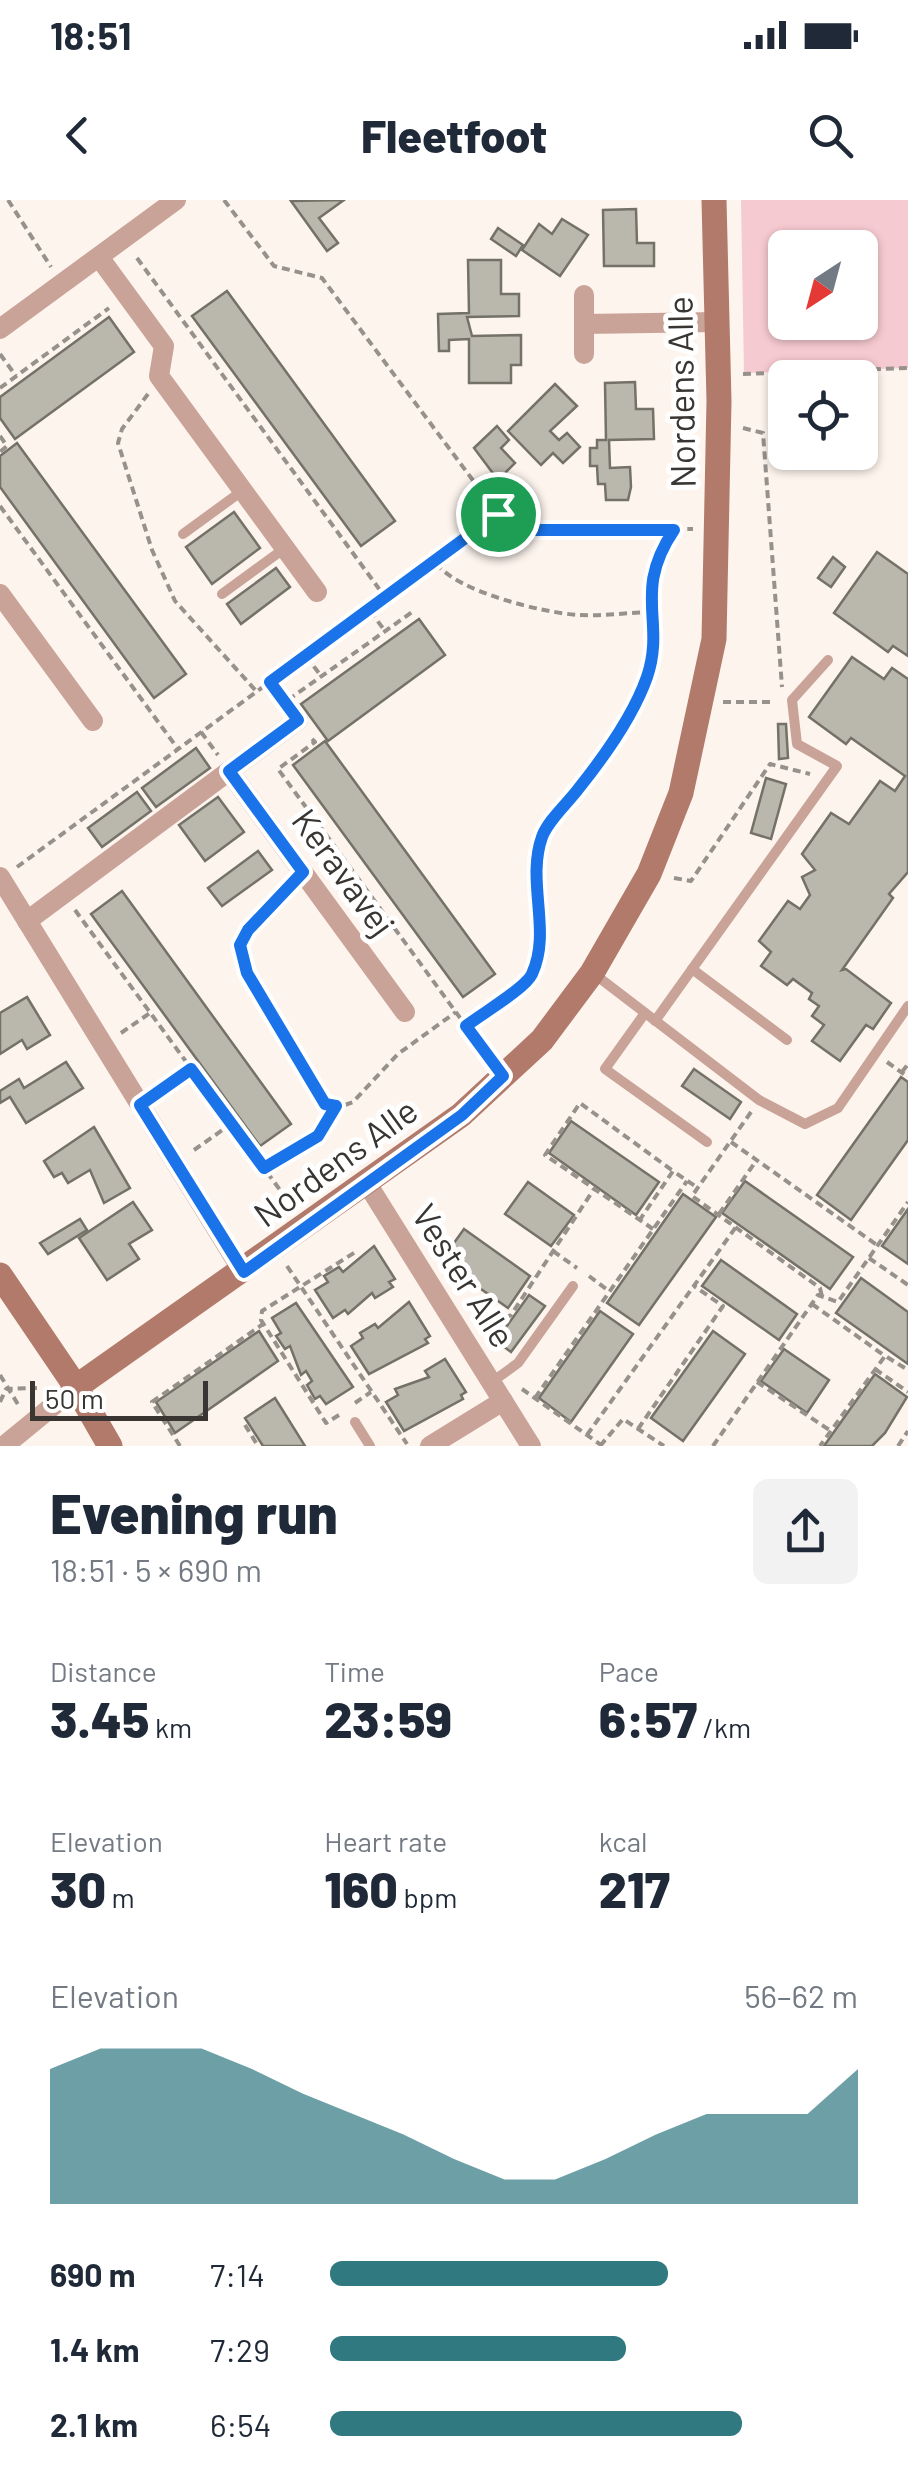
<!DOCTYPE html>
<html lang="en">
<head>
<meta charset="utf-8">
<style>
	body { margin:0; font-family:Barlow,sans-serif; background:#f2f2f3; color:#1f2937; height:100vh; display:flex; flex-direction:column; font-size:38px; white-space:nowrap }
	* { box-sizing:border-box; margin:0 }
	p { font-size:32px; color:#747a83 }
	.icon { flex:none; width:55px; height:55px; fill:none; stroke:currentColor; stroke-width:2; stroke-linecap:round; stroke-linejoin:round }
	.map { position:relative; height:1246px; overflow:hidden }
	.details { display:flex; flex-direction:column; background:#fff; flex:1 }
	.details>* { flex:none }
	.needle { width:65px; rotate:216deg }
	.controls { position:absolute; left:768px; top:30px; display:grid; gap:20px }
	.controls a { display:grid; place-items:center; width:110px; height:110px; border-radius:15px; background:#fff; box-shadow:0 2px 8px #0004; font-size:50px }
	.scale { position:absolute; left:30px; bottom:25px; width:178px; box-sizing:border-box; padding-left:10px; border:5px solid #383532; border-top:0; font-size:28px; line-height:35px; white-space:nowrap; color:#383532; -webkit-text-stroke:8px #fff; paint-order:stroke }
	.pin { position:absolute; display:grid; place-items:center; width:85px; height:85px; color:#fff; margin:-42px; border:5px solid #fff; border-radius:50%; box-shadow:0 2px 10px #0007 }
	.round { display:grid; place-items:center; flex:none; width:105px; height:105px; border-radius:15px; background:#f2f2f3 }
	.headline { display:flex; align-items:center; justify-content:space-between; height:170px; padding:0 50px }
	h1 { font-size:55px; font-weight:800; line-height:75px }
	.stats { display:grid; grid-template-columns:repeat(3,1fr); gap:15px; height:170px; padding:10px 50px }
	.stats div { display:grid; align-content:center }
	.stats b { font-size:50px; font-weight:800 }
	.stats small { font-size:28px; font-weight:400 }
	.stats p { font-size:28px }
	.chart { height:280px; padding:20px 50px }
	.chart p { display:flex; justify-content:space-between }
	.chart svg { width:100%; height:180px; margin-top:10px; fill:#307981; opacity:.7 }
	ul { padding:0 50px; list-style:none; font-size:32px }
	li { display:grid; grid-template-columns:160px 120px 1fr; align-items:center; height:75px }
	li i { height:25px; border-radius:12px; background:#307981 }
	.status { display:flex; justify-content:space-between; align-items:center; height:70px; padding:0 50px; background:#fff; direction:ltr }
	.status svg { height:28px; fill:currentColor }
	header { display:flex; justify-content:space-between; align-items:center; height:130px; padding:0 50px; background:#fff; font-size:45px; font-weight:800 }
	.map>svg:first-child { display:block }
	.green { fill:#f6cad1; fill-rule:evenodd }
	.building { fill:#bab7ad; stroke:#747168; stroke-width:2.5 }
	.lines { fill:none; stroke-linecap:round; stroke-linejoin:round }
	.path { stroke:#97918c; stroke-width:4; stroke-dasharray:8 5; stroke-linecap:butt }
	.lane { stroke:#c9a398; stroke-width:10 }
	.street { stroke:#c9a398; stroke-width:20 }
	.secondary { stroke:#b17a6b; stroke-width:25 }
	.route-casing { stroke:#fff; stroke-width:20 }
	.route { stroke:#1a73e8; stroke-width:12 }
	.labels { text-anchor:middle; stroke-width:10; stroke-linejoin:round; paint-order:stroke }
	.street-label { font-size:35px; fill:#383532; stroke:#fff }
</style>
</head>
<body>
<div class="status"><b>18:51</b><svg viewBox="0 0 49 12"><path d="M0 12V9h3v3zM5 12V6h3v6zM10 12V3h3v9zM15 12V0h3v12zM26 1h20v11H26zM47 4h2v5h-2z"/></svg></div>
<header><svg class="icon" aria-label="back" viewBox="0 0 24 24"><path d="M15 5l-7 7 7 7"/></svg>Fleetfoot<svg class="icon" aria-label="search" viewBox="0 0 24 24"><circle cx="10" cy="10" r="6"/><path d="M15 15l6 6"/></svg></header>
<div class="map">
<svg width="908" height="1246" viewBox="0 0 908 1246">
	<rect width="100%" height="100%" fill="#fdf4ed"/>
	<!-- green -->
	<path class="green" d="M741 0H908V168L744 173ZM785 48H860V122H785Z"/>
	<!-- building -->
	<g class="building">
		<path d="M344 0 319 18 338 43 327 51 291 1Z"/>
		<path d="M636 9 637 43H654V66H604L603 10Z"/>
		<path d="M562 19 588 35 560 76 522 50 539 24 552 34Z"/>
		<path d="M498 28 523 45 516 56 491 39Z"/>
		<path d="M468 60H501V94H519V116L467 117 472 136 521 135V165H511V183H469V139L449 140V151H439L438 114 469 113Z"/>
		<path d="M227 91 395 321 361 346 192 116Z"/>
		<path d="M109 117 134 152 15 239 0 218V197Z"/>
		<path d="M635 182 636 209H653L654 239 609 240 610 268 630 267 631 287 628 300H606L605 284H598L597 266H590V248H597V240H606L605 183Z"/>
		<path d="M555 184 577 206 550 231 559 240 567 233 580 247 563 263 553 253 541 265 508 231Z"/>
		<path d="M497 226 509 240 501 248 515 263 498 280 474 248Z"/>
		<path d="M17 243 186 474 154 498 0 287V256Z"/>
		<path d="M234 312 260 348 212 384 186 347Z"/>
		<path d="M877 352 908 374V456L893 446 888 452 834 413Z"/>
		<path d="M833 357 845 367 831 387 818 378Z"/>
		<path d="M276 368 290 387 241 424 227 404Z"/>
		<path d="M419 419 445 455 328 541 301 504Z"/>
		<path d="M852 457 884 479 892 468 908 479V672L889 694 893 698 842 770 846 769 891 803 873 829 866 825 840 861 812 841 824 825 812 816 819 806 809 799 812 793 793 779 787 785 761 766 771 752 759 741 788 701 800 709 810 695 802 677 815 670 802 654 831 613 849 624 880 581 895 591 905 576 851 538 846 544 809 517Z"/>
		<path d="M778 524H786L788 558 779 559Z"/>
		<path d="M325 541 495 774 463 797 293 565Z"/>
		<path d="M196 548 210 568 156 607 142 588Z"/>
		<path d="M766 578 786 584 771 639 751 633Z"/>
		<path d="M137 592 151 611 102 647 88 628Z"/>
		<path d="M218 597 244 632 205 661 179 625Z"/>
		<path d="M258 651 272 670 222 706 208 688Z"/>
		<path d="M122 691 291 924 260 946 91 714Z"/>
		<path d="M27 797 50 835 27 849 22 840 0 854V813Z"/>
		<path d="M66 862 83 888 26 923 10 897 0 903V891L19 879 24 888Z"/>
		<path d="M694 869 741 902 730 919 682 886Z"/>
		<path d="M901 877 908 882V940L851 1020 817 995Z"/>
		<path d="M571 921 659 982 636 1015 549 953Z"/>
		<path d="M94 927 130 988 104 1003 90 970 68 983 62 973 54 977 44 961Z"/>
		<path d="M745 981 853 1057 830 1089 722 1013Z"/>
		<path d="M528 982 574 1015 551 1046 505 1014Z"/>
		<path d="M683 994 716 1017 639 1125 607 1103Z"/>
		<path d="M133 1002 152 1030 129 1044 139 1059 107 1080 79 1038Z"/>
		<path d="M908 1009V1064L882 1046Z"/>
		<path d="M80 1019 87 1030 48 1054 40 1043Z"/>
		<path d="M464 1029 530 1076 508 1108 441 1061Z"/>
		<path d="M374 1046 395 1079 389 1082 393 1087 375 1098 372 1093 348 1114 345 1110 333 1118 315 1090 328 1082 324 1076 339 1067 343 1072Z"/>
		<path d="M721 1060 797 1114 779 1140 702 1086Z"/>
		<path d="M861 1078 908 1112V1164L836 1113Z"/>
		<path d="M529 1095 545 1106 511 1152 496 1141Z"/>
		<path d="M409 1102 430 1136 425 1139 428 1143 369 1174 351 1146 363 1138 360 1133 375 1124 378 1128Z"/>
		<path d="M296 1103 353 1187 326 1204 320 1196 315 1199 307 1185 312 1181 306 1171 301 1175 290 1146 285 1149 276 1136 281 1133 272 1118Z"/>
		<path d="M600 1111 633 1134 571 1222 539 1198Z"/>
		<path d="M259 1131 278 1161 175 1233 156 1202Z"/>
		<path d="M713 1131 745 1154 683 1241 651 1218Z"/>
		<path d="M784 1149 829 1180 807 1213 761 1181Z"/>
		<path d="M445 1159 466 1192 461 1195 463 1199 404 1231 386 1202 398 1195 395 1189 429 1177 425 1171Z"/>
		<path d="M875 1174 907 1197 885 1233 872 1246H824Z"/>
		<path d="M275 1198 305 1246H263L245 1218Z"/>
	</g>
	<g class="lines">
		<!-- path -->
		<g class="path">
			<path d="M8 0 51 67"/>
			<path d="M224 0 274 66 322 78 510 330 693 329"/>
			<path d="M137 58 385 397"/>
			<path d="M0 154 16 176"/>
			<path d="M743 174 908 168"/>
			<path d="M0 188 109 108"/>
			<path d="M148 194 122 229 118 243 152 350 175 401 257 492"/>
			<path d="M743 228 763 233 782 487"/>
			<path d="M0 236 7 246 0 252"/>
			<path d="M0 306 178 549"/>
			<path d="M436 363C457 392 544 413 579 415 602 416 626 413 649 412"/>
			<path d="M370 411 385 431"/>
			<path d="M306 456 321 476"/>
			<path d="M271 482 286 503"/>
			<path d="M288 500 415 410"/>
			<path d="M723 502H774"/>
			<path d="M201 532 218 555"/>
			<path d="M312 539 315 542 278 569 488 856"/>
			<path d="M17 667 498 315"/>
			<path d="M674 678 691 681 770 564 810 574"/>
			<path d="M286 690 248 729 240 745 247 773 325 903 342 906 353 902 398 854 456 812"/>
			<path d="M75 710 291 1005"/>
			<path d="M466 826C484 812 523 793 532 774 552 731 526 682 542 637 548 620 567 603 579 589 603 558 634 514 647 477 666 421 632 392 675 329"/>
			<path d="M121 833 150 813"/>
			<path d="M887 862 908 877"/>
			<path d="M902 872 908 864"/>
			<path d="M158 893 191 869"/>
			<path d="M751 912 692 996 820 1088 822 1097"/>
			<path d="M731 942 877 1045"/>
			<path d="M194 950 231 924"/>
			<path d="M263 969 318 936 336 905"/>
			<path d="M719 1014 756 961"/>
			<path d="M639 1021 673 971 698 988"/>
			<path d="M653 1029 545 955 580 903 673 971"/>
			<path d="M553 1051 577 1068"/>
			<path d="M869 1058 908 1085"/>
			<path d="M287 1066 407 1244"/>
			<path d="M589 1076 609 1091"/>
			<path d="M812 1104 885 1156 820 1246"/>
			<path d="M482 1131 511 1115 594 989"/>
			<path d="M887 1157 908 1170"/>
			<path d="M875 1169 908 1192"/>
			<path d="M0 1175 19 1206"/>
			<path d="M757 1182 831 1231"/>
			<path d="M522 1189 601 1245"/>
			<path d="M535 1198 687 981"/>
			<path d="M0 1202 6 1189 37 1188"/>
			<path d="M355 1203 371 1192"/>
			<path d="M339 1215 326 1223 261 1120 262 1111 357 1051"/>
			<path d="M245 1225 258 1246"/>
			<path d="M638 1229 723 1106 694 1086"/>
			<path d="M587 1235 736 1027"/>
			<path d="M180 1246 152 1202 263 1124"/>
			<path d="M600 1246 623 1219 664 1246"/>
			<path d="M713 1246 818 1095 838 1102 908 1002"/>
			<path d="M898 1246 908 1231"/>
		</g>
		<!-- lane -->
		<g class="lane">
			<path d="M183 334 242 291"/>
			<path d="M222 394 285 348"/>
			<path d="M692 769 787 840"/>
			<path d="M593 773 759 900 805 924 838 908 908 806"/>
			<path d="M645 813 605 869 707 942"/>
			<path d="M655 821 837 566 797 544 792 500 828 460"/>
			<path d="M492 1182 518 1163 573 1086"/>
			<path d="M355 1222 370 1246"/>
		</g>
		<!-- street -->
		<g class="street">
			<path d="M99 57 164 146 159 176 317 392"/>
			<path d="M584 95V154"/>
			<path d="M584 124 717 122"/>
			<path d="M0 129 176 0"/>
			<path d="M0 394 93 521"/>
			<path d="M229 571 405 812"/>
			<path d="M0 677 243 1072"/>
			<path d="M27 721 298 520"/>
			<path d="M368 985 531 1246"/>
			<path d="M4 1246 76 1187"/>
			<path d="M430 1246 503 1201"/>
		</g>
		<!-- secondary -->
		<g class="secondary">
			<path d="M0 1075 76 1187 110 1246"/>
			<path d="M76 1187 461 915 542 840 592 773 649 674 681 593 714 439 719 201 714 0"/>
		</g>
	</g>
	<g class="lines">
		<!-- route casing -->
		<g class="route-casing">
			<path id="route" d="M498 314 510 330H674C632 392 666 421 647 477 634 514 603 558 579 588 568 603 548 620 542 637 526 682 552 731 532 774 525 789 481 814 466 826L503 876 462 915 244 1072 140 905 191 869 264 968 318 936 336 906 325 904 247 773 240 745 248 730 303 672 229 571 298 520 270 482Z"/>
		</g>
		<!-- route -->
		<use href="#route" class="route"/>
	</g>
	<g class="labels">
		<!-- street labels -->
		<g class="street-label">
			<text transform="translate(682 192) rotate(-91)" y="12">Nordens Alle</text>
			<text transform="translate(343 673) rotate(54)" y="12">Keravavej</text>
			<text transform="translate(336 963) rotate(-36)" y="12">Nordens Alle</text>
			<text transform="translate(463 1076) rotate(58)" y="12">Vester Alle</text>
		</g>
	</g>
</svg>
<div class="controls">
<a><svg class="needle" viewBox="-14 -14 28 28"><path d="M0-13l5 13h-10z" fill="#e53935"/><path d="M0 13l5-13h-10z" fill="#747a83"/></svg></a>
<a><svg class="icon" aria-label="locate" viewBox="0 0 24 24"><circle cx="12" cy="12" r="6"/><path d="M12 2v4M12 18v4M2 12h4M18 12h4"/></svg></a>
</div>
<div class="scale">50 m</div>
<div class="pin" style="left:498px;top:314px;background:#1e9e55"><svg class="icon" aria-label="arrive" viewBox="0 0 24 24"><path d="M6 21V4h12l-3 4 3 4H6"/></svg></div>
</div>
<section class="details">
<div class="headline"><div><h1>Evening run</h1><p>18:51 · 5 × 690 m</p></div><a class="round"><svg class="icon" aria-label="share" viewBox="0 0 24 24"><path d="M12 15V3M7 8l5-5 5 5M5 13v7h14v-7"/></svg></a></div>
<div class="stats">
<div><p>Distance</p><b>3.45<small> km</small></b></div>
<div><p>Time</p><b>23:59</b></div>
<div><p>Pace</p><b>6:57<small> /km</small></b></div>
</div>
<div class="stats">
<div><p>Elevation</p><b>30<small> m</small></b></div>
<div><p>Heart rate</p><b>160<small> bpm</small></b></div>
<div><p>kcal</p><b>217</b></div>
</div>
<div class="chart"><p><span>Elevation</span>56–62 m</p>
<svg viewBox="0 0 160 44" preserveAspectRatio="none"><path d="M0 44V11L10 6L20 6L30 6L40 11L50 17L60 22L70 27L80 33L90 38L100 38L110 33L120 27L130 22L140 22L150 22L160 11V44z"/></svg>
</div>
<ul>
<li><b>690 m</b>7:14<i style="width:64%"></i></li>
<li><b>1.4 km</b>7:29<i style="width:56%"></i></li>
<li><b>2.1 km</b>6:54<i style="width:78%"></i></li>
</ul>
</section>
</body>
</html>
